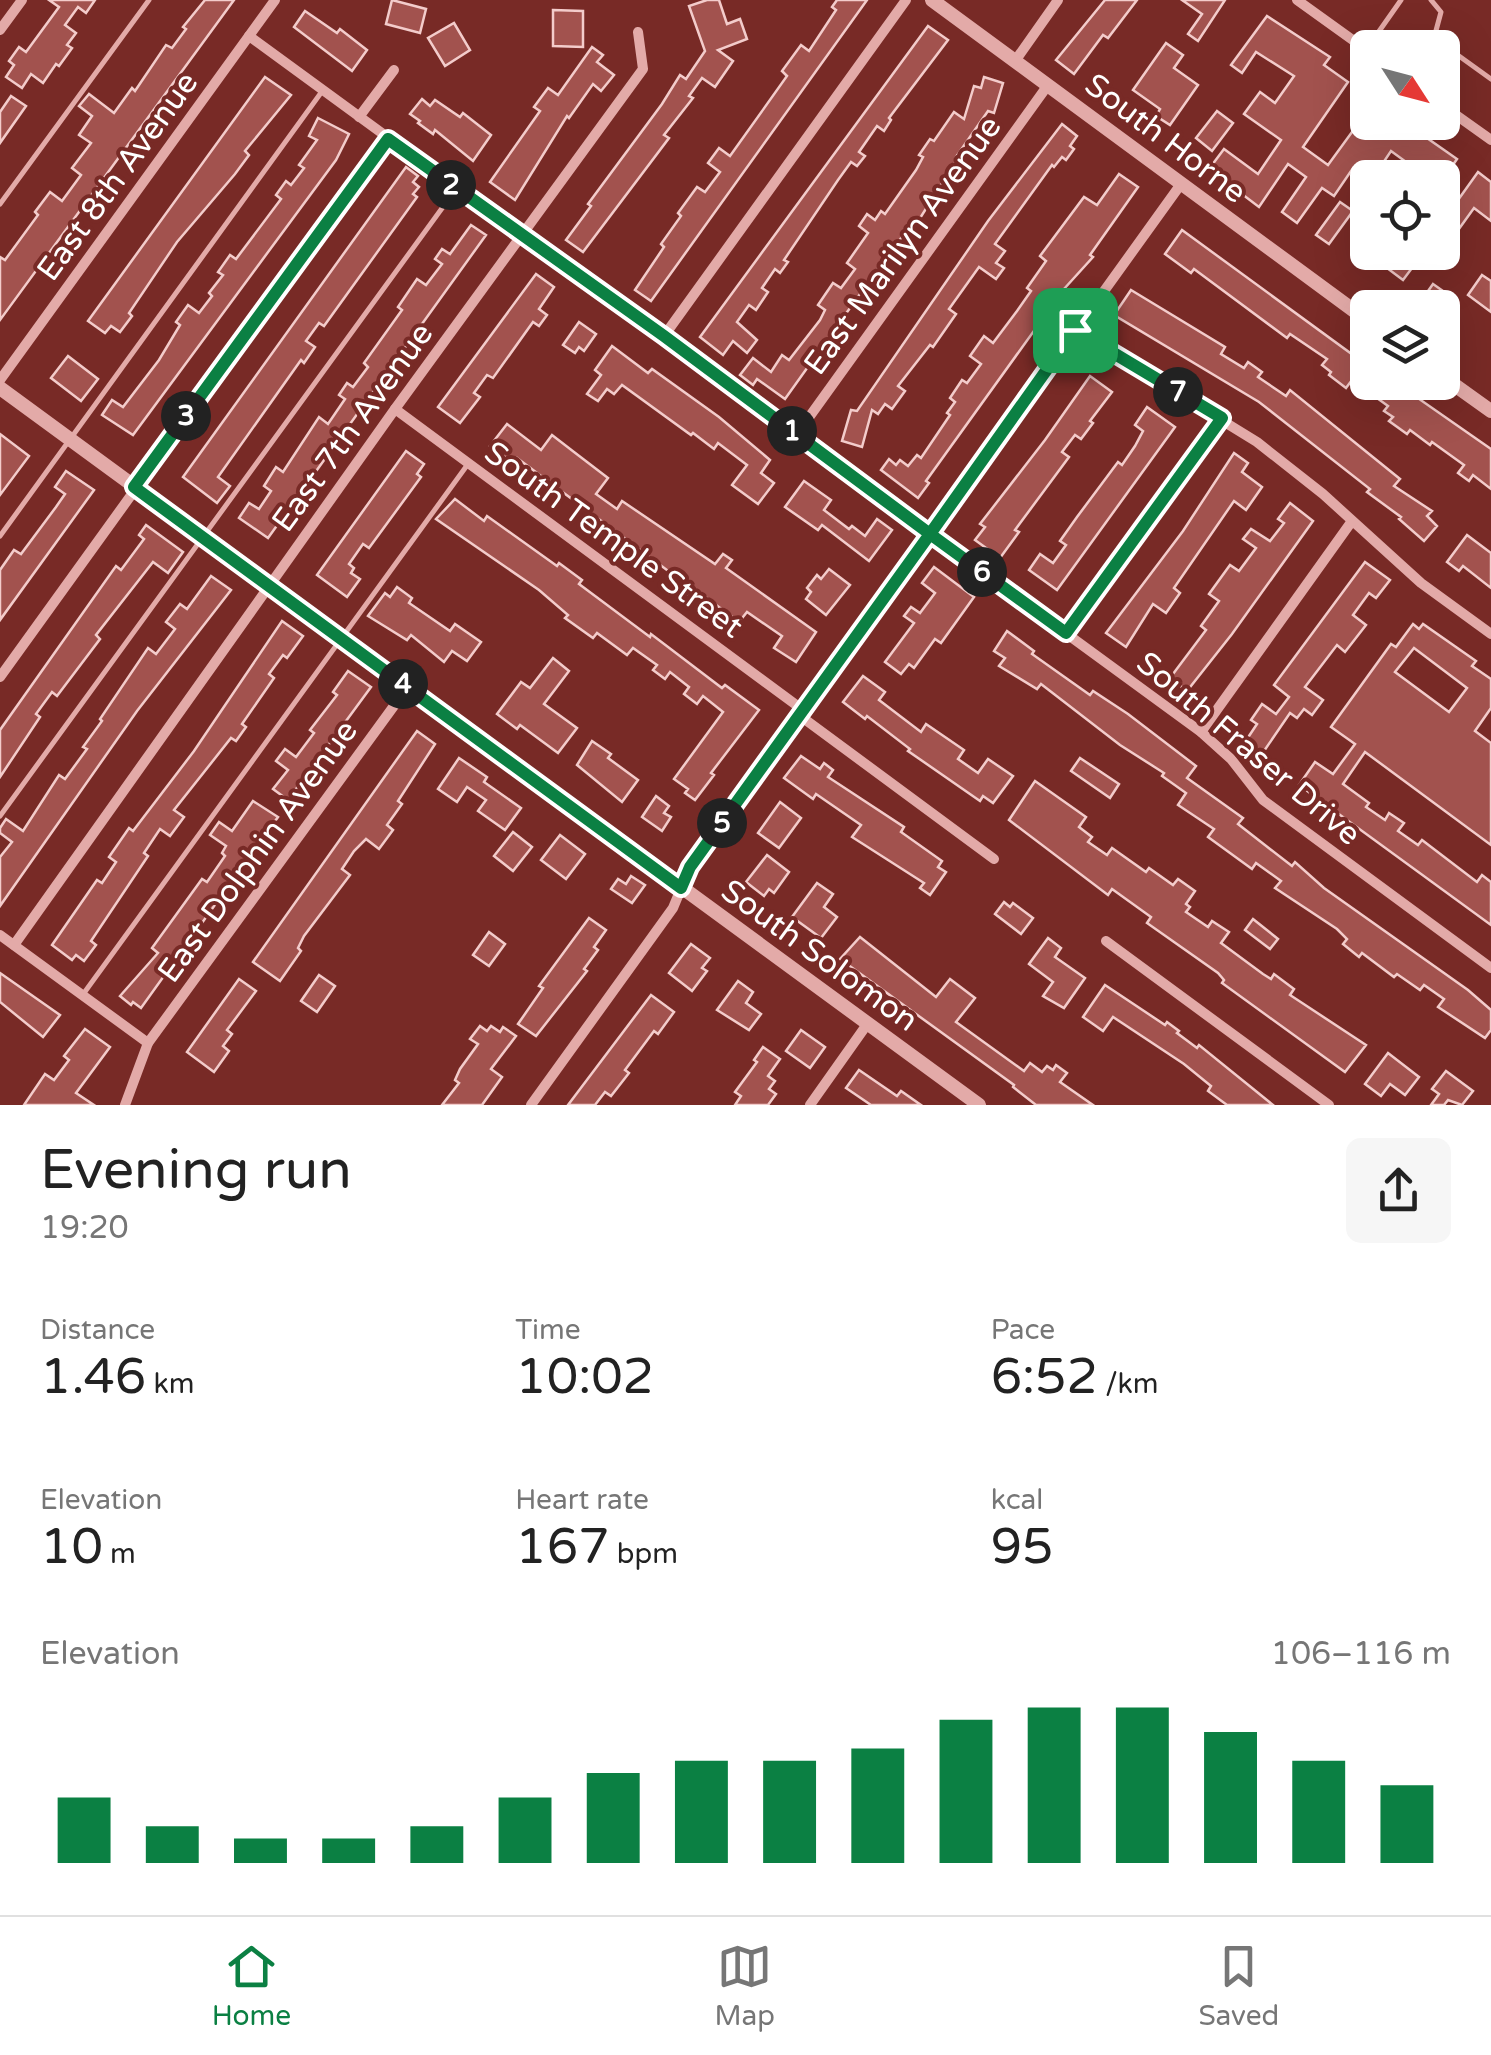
<!DOCTYPE html>
<html lang="en">
<head>
<meta charset="utf-8">
<style>
	body { margin:0; font-family:"Varela Round",sans-serif; background:#f6f6f6; color:#222; height:100vh; display:flex; flex-direction:column; font-size:38px; white-space:nowrap }
	* { box-sizing:border-box; margin:0 }
	p { font-size:32px; color:#767676 }
	.icon { flex:none; width:55px; height:55px; fill:none; stroke:currentColor; stroke-width:2; stroke-linecap:round; stroke-linejoin:round }
	.map { position:relative; height:1105px; overflow:hidden }
	.panel { display:flex; flex-direction:column; background:#fff; flex:1 }
	.panel>* { flex:none }
	.needle { width:65px; rotate:126deg }
	.fabs { position:absolute; left:1350px; top:30px; display:grid; gap:20px }
	.fabs a { display:grid; place-items:center; width:110px; height:110px; border-radius:15px; background:#fff; box-shadow:0 10px 40px #0002; font-size:50px }
	.pin { position:absolute; display:grid; place-items:center; width:85px; height:85px; color:#fff; margin:-42px; border-radius:20px; box-shadow:0 5px 15px #0006 }
	.km { position:absolute; width:50px; height:50px; margin:-25px; border-radius:50%; background:#222; color:#fff; font-size:28px; line-height:50px; text-align:center }
	.round { display:grid; place-items:center; flex:none; width:105px; height:105px; border-radius:15px; background:#f6f6f6 }
	.summary { display:flex; align-items:center; justify-content:space-between; height:170px; padding:0 40px }
	h1 { font-size:55px; font-weight:600; line-height:75px }
	.stats { display:grid; grid-template-columns:repeat(3,1fr); gap:15px; height:170px; padding:10px 40px }
	.stats div { display:grid; align-content:center }
	.stats b { font-size:50px; font-weight:600 }
	.stats small { font-size:28px; font-weight:400 }
	.stats p { font-size:28px }
	.chart { height:280px; padding:20px 40px }
	.chart p { display:flex; justify-content:space-between }
	.chart svg { width:100%; height:180px; margin-top:10px; stroke:#0b8043; stroke-width:6 }
	.tabs { display:flex; justify-content:space-around; align-items:center; height:140px; border-top:2px solid #e0e0e0; background:#fff; font-size:28px; color:#767676 }
	.tabs a { display:grid; justify-items:center; gap:5px }
	.tabs .active { color:#0b8043 }
	.map>svg:first-child { display:block }
	.building { fill:#a2524e; stroke:#f3cccb; stroke-width:2.5; fill-rule:evenodd }
	.lines { fill:none; stroke-linecap:round; stroke-linejoin:round }
	.service { stroke:#e3aaa8; stroke-width:5 }
	.minor { stroke:#e3aaa8; stroke-width:10 }
	.tertiary { stroke:#e3aaa8; stroke-width:14 }
	.route-casing { stroke:#fff; stroke-width:20 }
	.route { stroke:#0b8043; stroke-width:12 }
	.labels { text-anchor:middle; stroke-width:8; stroke-linejoin:round; paint-order:stroke }
	.street-label { font-size:32px; fill:#fff; stroke:#782a26 }
</style>
</head>
<body>
<div class="map">
<svg width="1491" height="1105" viewBox="0 0 1491 1105">
	<rect width="100%" height="100%" fill="#782a26"/>
	<!-- building -->
	<g class="building">
		<path d="M49 0H95L86 13 78 7 65 25 76 33 67 45 72 48 59 66 56 64 43 83 31 74 22 88 6 77 14 65 9 61 19 47 26 52 59 7Z"/>
		<path d="M205 0H234L0 320V257L5 260 38 215 35 212 50 192 62 201 81 175 72 168 91 143 79 135 92 116 79 106 89 94 114 113 132 88 135 91 166 45 172 48 186 29 183 27Z"/>
		<path d="M392 0 426 9 420 33 386 24Z"/>
		<path d="M707 0H719L727 24 740 19 747 39 718 50 733 61 715 87 702 78 689 96 693 98 664 135 669 138 583 252 566 240 591 206 588 204 662 104 680 75 686 79 705 51 689 6Z"/>
		<path d="M837 0H867L651 301 635 290 664 247 661 244 681 216 678 213 697 187 705 192 720 172 708 163 719 148 730 156 787 76 782 71 801 45 809 51 836 10 832 7Z"/>
		<path d="M1105 0H1137L1108 38 1103 35 1074 74 1056 60Z"/>
		<path d="M1182 0H1225L1198 41 1188 34 1202 14Z"/>
		<path d="M553 10 583 11V47L553 46Z"/>
		<path d="M305 11 337 33 340 29 367 50 352 71 294 27Z"/>
		<path d="M1267 16 1330 57 1324 65 1348 82 1303 147 1328 165 1368 110V122H1413L1429 134 1427 138 1457 159 1444 178H1428L1391 151 1373 178 1353 168 1334 196 1322 188 1297 223 1282 212 1306 177 1288 164 1259 207 1209 169 1224 149 1258 174 1281 140 1244 114 1260 92 1275 103 1294 76 1256 52 1242 73 1231 65Z"/>
		<path d="M454 23 470 50 445 66 428 38Z"/>
		<path d="M928 26 948 40 889 118 891 120 884 131 877 126 859 152 865 156 857 166 851 162 838 180 784 260 788 262 780 273 775 269 762 288 768 292 756 310 749 305 737 322 757 340 747 353 733 341 723 355 700 337Z"/>
		<path d="M1166 43 1183 55 1174 68 1198 85 1170 125 1156 116 1160 109 1133 90Z"/>
		<path d="M592 47 603 55 597 62 614 75 601 91 593 84 569 118 567 116 515 200 490 182 540 111 534 107 548 88 558 95Z"/>
		<path d="M265 77 291 95 245 151 249 155 235 174 177 242 129 313 132 316 120 332 111 326 105 333 88 321Z"/>
		<path d="M984 77 1003 83 994 113 988 111 956 157 958 158 917 223 914 221 880 266 785 399 757 379 753 385 740 375 753 358 771 372 782 355 789 360 820 320 825 310 818 305 833 283 841 288 855 269 847 263 868 233 859 226 867 214 875 220 881 211 885 214 916 170 923 157 919 155 930 139 934 141 954 112 964 119 974 86 981 88Z"/>
		<path d="M11 96 26 106 0 143V112Z"/>
		<path d="M422 99 430 106 435 100 460 117 463 113 491 135 473 161 435 130 433 134 418 123 420 121 410 114Z"/>
		<path d="M1217 111 1233 123 1212 151 1196 138Z"/>
		<path d="M318 118 349 134 336 160 133 435 102 415 112 400 123 407 159 360 180 325 176 322 188 305 199 313 212 296 209 293 223 275 218 272 230 255 236 259 281 199 276 195 286 181 291 185 304 168 299 165 317 140 309 136Z"/>
		<path d="M1062 124 1077 136 1070 146 1074 149 1066 160 1062 157 1054 167 1052 165 995 244 1005 251 996 263 1004 268 996 279 979 267 949 309 956 314 933 347 930 345 898 386 905 391 892 409 885 404 878 414 872 410 862 447 842 441 851 410 857 411 988 221Z"/>
		<path d="M406 167 418 176 413 182 419 187 413 194 417 197 324 326 319 323 306 341 315 347 304 363 301 360 218 477 230 486 217 503 183 477Z"/>
		<path d="M1478 172 1491 182V221L1474 208 1456 233 1442 224V200L1453 207Z"/>
		<path d="M1119 174 1138 187 1090 255 1093 257 1064 289 926 481 929 483 918 498 881 470 889 459 896 465 900 460 908 466 917 455 921 458 950 415 947 413 955 402 950 398 962 380 967 383 981 364 970 356 984 336 993 343 1017 311 1031 291 1027 288 1046 261 1040 256 1084 197 1097 205Z"/>
		<path d="M1340 202 1353 211 1329 244 1316 235Z"/>
		<path d="M471 225 486 235 268 538 239 518 249 503 259 509 271 491 264 486 276 467 283 472 319 417 328 424 345 399 339 395 347 383 353 387 368 367 364 363 402 310 398 307 417 279 426 285 442 264 435 259 442 249 450 254Z"/>
		<path d="M1182 230 1368 366V382H1393L1402 387 1491 449V489L1473 475 1469 481 1458 473 1464 465 1432 442 1430 445 1410 430 1407 434 1389 421 1393 417 1384 411 1388 406 1352 380 1346 388 1329 375 1331 372 1322 365 1327 359 1290 334 1287 338 1194 269 1191 273 1165 254Z"/>
		<path d="M1392 252H1424L1403 280 1383 265Z"/>
		<path d="M536 274 554 287 539 309 547 315 539 326 533 322 493 378 487 375 474 393 480 397 460 423 438 407Z"/>
		<path d="M1482 275 1491 281V312L1468 295Z"/>
		<path d="M1433 284 1453 298 1444 311 1442 308H1416Z"/>
		<path d="M1131 290 1225 347 1221 354 1244 368 1248 362 1262 372 1258 377 1286 396 1290 390 1400 479 1394 486 1432 511 1427 516 1437 526 1424 541 1399 519 1401 517 1367 492 1370 489 1259 402 1114 315Z"/>
		<path d="M579 322 596 334 584 351 579 347 575 353 563 345Z"/>
		<path d="M612 346 648 373 652 369 719 417 770 460 761 473 774 483 758 504 732 485 747 465 718 443 714 449 693 433 691 435 622 385 614 394 607 389 598 401 587 394 601 375 595 370Z"/>
		<path d="M68 356 98 379 81 401 51 378Z"/>
		<path d="M1090 376 1112 392 1090 421 1093 423 1081 439 1075 435 1062 452 1069 457 1015 530 1019 532 1000 558 975 540 985 527 980 524 1045 440Z"/>
		<path d="M1147 407 1175 427 1057 590 1029 570 1040 554 1053 563 1066 545 1060 541 1077 517 1118 462 1122 465 1135 446 1143 431 1135 425Z"/>
		<path d="M507 424 541 450 552 435 574 452 608 478 596 494 617 509 622 501 715 564 723 554 732 560 726 568 816 632 796 662 774 648 782 636 747 612 739 622 692 587 687 594 671 582 675 576 517 458 513 463 490 446Z"/>
		<path d="M0 434 29 456 0 495Z"/>
		<path d="M406 451 424 464 417 474 421 477 369 548 363 544 349 564 354 568 351 573 360 579 347 597 317 575Z"/>
		<path d="M1234 453 1248 463 1242 472 1262 487 1246 510 1234 501 1174 588 1180 593 1166 613 1153 604 1126 647 1106 633 1183 531Z"/>
		<path d="M66 471 94 490 0 620V570L14 550 21 554 56 507 65 494 55 487Z"/>
		<path d="M804 481 831 500 824 510 849 529 852 526 865 536 877 519 892 530 869 561 822 525 818 530 785 507Z"/>
		<path d="M455 499 484 521 487 516 557 566 559 563 582 580 579 584 650 637 651 634 722 688 725 685 759 710 711 773 714 775 695 800 685 793 688 789 674 779 723 712 703 696 697 704 684 694 689 687 670 672 665 679 653 670 657 665 633 648 627 655 597 633 593 638 565 618 568 615 539 590 436 519Z"/>
		<path d="M1290 503 1313 521 1232 634 1187 691 1170 678 1206 630 1201 626 1219 601 1209 594 1230 565 1239 571 1256 548 1243 539 1251 529 1270 541 1284 523 1278 519Z"/>
		<path d="M146 525 183 552 168 573 153 562 96 635 100 639 57 696 52 692 36 714 40 717 0 777V730L116 566 121 570 144 539 139 535Z"/>
		<path d="M1467 535 1491 553V588L1463 566 1459 571 1447 562Z"/>
		<path d="M1365 562 1390 580 1376 598 1369 593 1353 615 1366 625 1345 652 1337 645 1305 687 1323 700 1312 715 1304 709 1297 718 1290 713 1262 754 1245 742 1257 724 1251 720 1262 704 1276 714 1289 697 1274 685Z"/>
		<path d="M934 567 974 597 941 643 935 639 914 668 909 664 901 674 885 662 914 623 904 616 911 607 920 613 935 593 922 583Z"/>
		<path d="M829 569 850 585 826 615 806 599 811 592 807 588 817 575 821 579Z"/>
		<path d="M211 576 231 590 137 711 0 906V857L12 842 0 833V828L6 819 23 831 59 775 65 779 87 749 83 747 102 721 100 719 148 648 156 654 175 629 166 622 180 604 187 609Z"/>
		<path d="M397 587 412 598 409 603 450 631 455 624 481 642 467 661 452 651 444 662 411 635 407 640 368 616 385 593 390 597Z"/>
		<path d="M282 621 303 636 287 658 283 655 269 674 274 678 242 724 246 727 236 741 231 738 174 810 184 817 170 836 160 829 144 853 148 856 91 941 96 945 84 961 76 955 72 960 52 945 97 880 102 883 116 862 109 857 129 828 133 831 194 751Z"/>
		<path d="M1413 624 1419 629 1423 624 1476 661 1472 666 1491 679V708L1475 731 1491 743V845L1365 752 1343 784 1369 803 1366 807 1385 820 1389 813 1404 823 1398 831 1418 845 1422 840 1477 882 1482 875 1491 882V925L1299 785 1315 762 1333 774 1355 744 1331 727 1391 644 1396 647ZM1414 648 1467 688 1449 712 1395 672Z"/>
		<path d="M1007 631 1034 651 1032 654 1090 695 1093 691 1128 714 1196 766 1187 778 1243 818 1238 824 1270 849 1292 866 1295 862 1324 888 1468 990 1491 1010V1030L1485 1038 1438 1007 1444 999 1424 985 1420 990 1397 974 1394 977 1362 953 1359 957 1343 944 1347 939 1337 929 1275 888 1281 881 1256 863 1252 869 1208 837 1214 829 1178 805 1186 793 1162 776 1164 773 1120 745 1041 684 1037 689 999 666 1005 658 994 651Z"/>
		<path d="M553 658 569 671 544 704 577 728 558 753 520 725 517 729 497 714 521 682 530 688Z"/>
		<path d="M348 671 371 687 288 800 273 789 288 770 276 761 285 749 296 757 314 733 310 730 337 695 333 692Z"/>
		<path d="M863 676 885 692 879 700 921 732 926 724 964 750 958 759 978 773 988 759 1013 776 993 803 983 796 980 801 908 751 910 749 867 716 865 719 843 702Z"/>
		<path d="M417 731 435 744 398 801 402 804 387 825 393 830 379 849 366 839 354 851 342 869 350 875 304 936 298 948 301 951 280 981 253 962Z"/>
		<path d="M592 741 611 754 608 758 638 780 622 802 577 765Z"/>
		<path d="M801 756 820 769 824 763 833 770 828 777 904 827 901 832 942 861 938 867 946 872 930 895 920 888 924 883 852 837 861 825 816 794 813 799 784 778Z"/>
		<path d="M459 758 487 777 484 782 521 808 505 830 478 811 486 800 467 787 457 802 438 789Z"/>
		<path d="M1080 758 1119 784 1110 798 1071 771Z"/>
		<path d="M1035 781 1086 817 1079 827 1092 837 1088 842 1107 855 1112 848 1146 872 1149 868 1173 885 1178 879 1195 891 1186 904 1190 907 1186 912 1208 927 1212 921 1229 932 1221 943 1263 974 1271 979 1274 974 1294 989 1290 995 1366 1045 1345 1072 1222 983 1224 980 1218 973 1147 923 1151 917 1112 889 1108 895 1009 820Z"/>
		<path d="M656 796 669 806 664 813 671 817 662 831 642 817Z"/>
		<path d="M253 801 278 817 141 1008 133 1002 131 1005 120 996 158 953 152 948 202 879 207 882 225 856 222 853 226 846 210 835 219 822 232 831Z"/>
		<path d="M780 802 801 818 779 848 758 833Z"/>
		<path d="M513 832 532 847 513 871 494 856Z"/>
		<path d="M560 835 585 854 566 879 541 860Z"/>
		<path d="M767 855 789 872 774 893 769 889 764 896 746 882Z"/>
		<path d="M631 876 645 885 632 903 611 889 618 879 626 884Z"/>
		<path d="M817 883 833 894 824 907 837 917 821 938 792 917Z"/>
		<path d="M1004 902 1010 907 1013 903 1033 918 1021 934 995 914Z"/>
		<path d="M589 918 606 930 594 947 598 950 584 969 587 971 536 1036 518 1024 543 988 539 986Z"/>
		<path d="M1253 919 1278 939 1270 949 1245 930Z"/>
		<path d="M489 932 505 944 489 966 473 955Z"/>
		<path d="M860 937 936 997 950 979 975 998 956 1022 1024 1071 1030 1063 1042 1072 1047 1066 1053 1070 1056 1065 1067 1073 1060 1082 1093 1105H1036L1013 1087 1014 1085 840 959Z"/>
		<path d="M1048 938 1061 948 1055 957 1085 978 1064 1008 1043 996 1053 982 1029 964Z"/>
		<path d="M691 944 710 958 702 968 707 971 692 991 669 973Z"/>
		<path d="M0 973 60 1015 43 1037 0 1002Z"/>
		<path d="M319 975 335 986 317 1012 301 1001Z"/>
		<path d="M239 979 256 991 227 1030 232 1034 223 1046 229 1051 214 1072 187 1052Z"/>
		<path d="M738 981 753 992 746 1003 761 1014 749 1030 717 1010Z"/>
		<path d="M1105 985 1165 1025 1167 1022 1179 1031 1177 1033 1197 1048 1199 1045 1273 1105H1227L1208 1091 1211 1086 1184 1064 1113 1017 1103 1031 1083 1017Z"/>
		<path d="M651 995 674 1012 658 1034 654 1031 625 1070 629 1073 611 1096 605 1092 595 1105H568Z"/>
		<path d="M480 1026 487 1031 491 1026 500 1032 503 1027 516 1036 491 1069 502 1077 482 1105H442L459 1083 455 1080 460 1069 478 1044 470 1039Z"/>
		<path d="M85 1029 110 1047 76 1093 94 1105H24L45 1074 54 1080 69 1060 64 1056Z"/>
		<path d="M801 1030 825 1047 810 1068 786 1051Z"/>
		<path d="M763 1047 780 1059 768 1076 775 1081 769 1089 776 1094 768 1105H735L741 1096 735 1092 757 1062 754 1060Z"/>
		<path d="M1388 1053 1419 1077 1405 1095 1390 1084 1381 1096 1365 1084Z"/>
		<path d="M859 1070 897 1096 901 1091 921 1105H871L846 1088Z"/>
		<path d="M1446 1071 1473 1091 1462 1105 1448 1100 1444 1105H1431L1439 1094 1432 1089Z"/>
	</g>
	<g class="lines">
		<!-- service -->
		<g class="service">
			<path d="M1431 0 1441 12 1434 38 1491 79"/>
			<path d="M1368 47 1401 0"/>
			<path d="M0 204 149 0"/>
			<path d="M0 536 323 90"/>
			<path d="M0 816 456 189"/>
			<path d="M84 993 468 464"/>
		</g>
		<!-- minor -->
		<g class="minor">
			<path d="M1297 0 1368 51"/>
			<path d="M0 30 22 0"/>
			<path d="M249 36 1201 732 1231 759 1263 800 1491 968"/>
			<path d="M1015 61 1058 0"/>
			<path d="M1442 105 1491 140"/>
			<path d="M359 117 394 70"/>
			<path d="M1075 330 1257 442 1323 494 1421 583 1491 634"/>
			<path d="M664 336 906 0"/>
			<path d="M0 380 275 0"/>
			<path d="M395 409 803 710"/>
			<path d="M797 434 1048 85"/>
			<path d="M1066 633 1221 418"/>
			<path d="M0 677 388 139"/>
			<path d="M799 715 994 859"/>
			<path d="M1201 732 1352 521"/>
			<path d="M0 935 148 1043"/>
			<path d="M1106 941 1329 1105"/>
			<path d="M14 945 395 409 643 69 638 32"/>
			<path d="M125 1105 148 1043 407 688"/>
			<path d="M531 1105 673 908 690 867 1181 184"/>
			<path d="M810 1105 868 1023"/>
		</g>
		<!-- tertiary -->
		<g class="tertiary">
			<path d="M932 0 1368 321"/>
			<path d="M1442 376 1491 411"/>
			<path d="M0 388 979 1105"/>
		</g>
	</g>
	<g class="lines">
		<!-- route casing -->
		<g class="route-casing">
			<path id="route" d="M1075 330 930 534 664 336 388 139 134 487 681 888 690 867 930 534 1066 633 1222 418 1075 330"/>
		</g>
		<!-- route -->
		<use href="#route" class="route"/>
	</g>
	<g class="labels">
		<!-- street labels -->
		<g class="street-label">
			<text transform="translate(1166 138) rotate(37)" y="11">South Horne</text>
			<text transform="translate(117 176) rotate(-54)" y="11">East 8th Avenue</text>
			<text transform="translate(902 245) rotate(-54)" y="11">East Marilyn Avenue</text>
			<text transform="translate(352 427) rotate(-54)" y="11">East 7th Avenue</text>
			<text transform="translate(614 539) rotate(36)" y="11">South Temple Street</text>
			<text transform="translate(1249 748) rotate(40)" y="11">South Fraser Drive</text>
			<text transform="translate(257 851) rotate(-54)" y="11">East Dolphin Avenue</text>
			<text transform="translate(820 955) rotate(36)" y="11">South Solomon</text>
		</g>
	</g>
</svg>
<div class="fabs">
<a><svg class="needle" viewBox="-14 -14 28 28"><path d="M0-13l5 13h-10z" fill="#e53935"/><path d="M0 13l5-13h-10z" fill="#767676"/></svg></a>
<a><svg class="icon" aria-label="locate" viewBox="0 0 24 24"><circle cx="12" cy="12" r="6"/><path d="M12 2v4M12 18v4M2 12h4M18 12h4"/></svg></a>
<a><svg class="icon" aria-label="layers" viewBox="0 0 24 24"><path d="M12 4l9 5-9 5-9-5zM3 14l9 5 9-5"/></svg></a>
</div>
<div class="pin" style="left:1075px;top:330px;background:#1e9e55"><svg class="icon" aria-label="arrive" viewBox="0 0 24 24"><path d="M6 21V4h12l-3 4 3 4H6"/></svg></div>
<b class="km" style="left:792px;top:431px">1</b>
<b class="km" style="left:451px;top:185px">2</b>
<b class="km" style="left:186px;top:416px">3</b>
<b class="km" style="left:403px;top:684px">4</b>
<b class="km" style="left:722px;top:823px">5</b>
<b class="km" style="left:982px;top:572px">6</b>
<b class="km" style="left:1178px;top:392px">7</b>
</div>
<section class="panel">
<div class="summary"><div><h1>Evening run</h1><p>19:20</p></div><a class="round"><svg class="icon" aria-label="share" viewBox="0 0 24 24"><path d="M12 15V3M7 8l5-5 5 5M5 13v7h14v-7"/></svg></a></div>
<div class="stats">
<div><p>Distance</p><b>1.46<small> km</small></b></div>
<div><p>Time</p><b>10:02</b></div>
<div><p>Pace</p><b>6:52<small> /km</small></b></div>
</div>
<div class="stats">
<div><p>Elevation</p><b>10<small> m</small></b></div>
<div><p>Heart rate</p><b>167<small> bpm</small></b></div>
<div><p>kcal</p><b>95</b></div>
</div>
<div class="chart"><p><span>Elevation</span>106–116 m</p>
<svg viewBox="0 0 160 44" preserveAspectRatio="none"><path d="M5 44V28M15 44V35M25 44V38M35 44V38M45 44V35M55 44V28M65 44V22M75 44V19M85 44V19M95 44V16M105 44V9M115 44V6M125 44V6M135 44V12M145 44V19M155 44V25"/></svg>
</div>
</section>
<nav class="tabs">
<a class="active"><svg class="icon" aria-label="home" viewBox="0 0 24 24"><path d="M3 11l9-7 9 7M6 9v11h12V9"/></svg>Home</a>
<a><svg class="icon" aria-label="map" viewBox="0 0 24 24"><path d="M3 6l6-2 6 2 6-2v14l-6 2-6-2-6 2zM9 4v14M15 6v14"/></svg>Map</a>
<a><svg class="icon" aria-label="saved" viewBox="0 0 24 24"><path d="M7 4h10v16l-5-4-5 4z"/></svg>Saved</a>
</nav>
</body>
</html>
